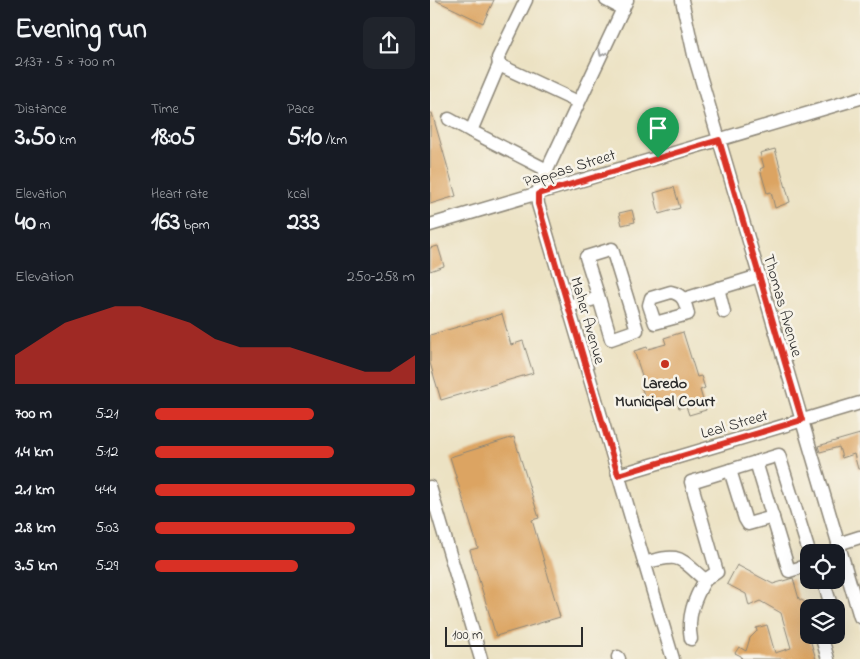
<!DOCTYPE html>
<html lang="en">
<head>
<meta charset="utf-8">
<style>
	body { margin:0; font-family:"Indie Flower",sans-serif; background:#20242c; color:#f1f3f6; height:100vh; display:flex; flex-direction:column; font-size:19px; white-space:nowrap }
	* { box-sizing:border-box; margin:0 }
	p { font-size:16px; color:#9ea1a6 }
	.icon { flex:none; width:28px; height:28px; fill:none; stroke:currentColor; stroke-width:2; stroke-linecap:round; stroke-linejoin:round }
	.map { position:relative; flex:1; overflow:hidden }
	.sheet { display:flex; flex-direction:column; background:#171b24; width:430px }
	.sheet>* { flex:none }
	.tools { position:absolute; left:370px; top:544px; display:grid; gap:10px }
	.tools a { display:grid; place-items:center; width:45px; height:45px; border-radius:10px; background:#171b24; box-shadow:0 5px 20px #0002; font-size:25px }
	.scale { position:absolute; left:15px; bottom:12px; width:138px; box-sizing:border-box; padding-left:5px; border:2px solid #2b2b2b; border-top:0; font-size:14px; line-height:18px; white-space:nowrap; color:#2b2b2b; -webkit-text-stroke:4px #f7f3e8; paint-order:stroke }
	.pin { position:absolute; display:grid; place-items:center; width:42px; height:42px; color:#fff; margin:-51px -21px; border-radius:50% 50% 50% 0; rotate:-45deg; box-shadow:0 0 5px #0007 }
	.pin .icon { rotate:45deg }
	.round { display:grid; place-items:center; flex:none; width:52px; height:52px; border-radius:10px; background:#20242c }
	.summary { display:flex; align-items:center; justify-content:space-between; height:85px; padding:0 15px }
	h1 { font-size:28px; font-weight:700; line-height:38px }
	.stats { display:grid; grid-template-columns:repeat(3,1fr); gap:8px; height:85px; padding:5px 15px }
	.stats div { display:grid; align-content:center }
	.stats b { font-size:25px; font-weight:700 }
	.stats small { font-size:14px; font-weight:400 }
	.stats p { font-size:14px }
	.chart { height:140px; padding:10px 15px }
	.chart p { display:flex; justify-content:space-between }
	.chart svg { width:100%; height:90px; margin-top:5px; fill:#d93025; opacity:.7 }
	ul { padding:0 15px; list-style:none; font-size:16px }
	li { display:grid; grid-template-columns:80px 60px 1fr; align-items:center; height:38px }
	li i { height:12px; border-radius:6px; background:#d93025 }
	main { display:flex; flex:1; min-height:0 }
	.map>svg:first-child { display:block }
	.building { fill:#dca462 }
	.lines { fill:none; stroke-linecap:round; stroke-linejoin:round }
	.minor-casing { stroke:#8c8677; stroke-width:15 }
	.minor { stroke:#fff; stroke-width:12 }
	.oneway { stroke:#a0a0a0 }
	.route-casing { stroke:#fff; stroke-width:10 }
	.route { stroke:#d93025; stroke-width:6 }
	.poi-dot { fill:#c8321e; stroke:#f7f3e8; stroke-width:2 }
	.labels { text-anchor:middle; stroke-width:5; stroke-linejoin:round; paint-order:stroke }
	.street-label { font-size:16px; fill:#2b2b2b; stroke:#f7f3e8 }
	.poi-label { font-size:16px; font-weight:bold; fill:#2b2b2b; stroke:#f7f3e8 }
</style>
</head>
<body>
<main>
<section class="sheet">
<div class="summary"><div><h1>Evening run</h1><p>21:37 · 5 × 700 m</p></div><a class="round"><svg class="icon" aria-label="share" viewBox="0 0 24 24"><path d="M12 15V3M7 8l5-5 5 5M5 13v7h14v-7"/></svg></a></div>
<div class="stats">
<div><p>Distance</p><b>3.50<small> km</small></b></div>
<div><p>Time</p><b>18:05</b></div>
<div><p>Pace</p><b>5:10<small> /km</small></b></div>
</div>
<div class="stats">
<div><p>Elevation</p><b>40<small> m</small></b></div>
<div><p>Heart rate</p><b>163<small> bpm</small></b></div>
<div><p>kcal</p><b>233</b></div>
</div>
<div class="chart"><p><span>Elevation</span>250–258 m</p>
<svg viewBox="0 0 160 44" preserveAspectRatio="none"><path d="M0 44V30L10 22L20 14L30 10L40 6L50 6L60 10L70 14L80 22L90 26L100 26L110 26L120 30L130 34L140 38L150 38L160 30V44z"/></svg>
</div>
<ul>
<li><b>700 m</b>5:21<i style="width:61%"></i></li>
<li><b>1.4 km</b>5:12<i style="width:69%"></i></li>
<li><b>2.1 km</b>4:44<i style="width:100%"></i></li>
<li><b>2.8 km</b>5:03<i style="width:77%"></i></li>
<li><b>3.5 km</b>5:29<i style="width:55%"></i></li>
</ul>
</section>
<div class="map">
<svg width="430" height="659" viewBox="0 0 430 659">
	<rect width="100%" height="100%" fill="#f7f3e8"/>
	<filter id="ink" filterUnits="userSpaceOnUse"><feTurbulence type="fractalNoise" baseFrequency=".02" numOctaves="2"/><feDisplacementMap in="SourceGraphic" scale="10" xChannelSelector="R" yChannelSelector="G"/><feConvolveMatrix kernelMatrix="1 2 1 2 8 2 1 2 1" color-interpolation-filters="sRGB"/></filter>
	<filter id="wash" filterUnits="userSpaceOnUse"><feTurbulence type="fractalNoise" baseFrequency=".0096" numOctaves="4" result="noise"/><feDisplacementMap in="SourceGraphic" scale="20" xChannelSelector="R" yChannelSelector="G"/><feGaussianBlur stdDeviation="1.12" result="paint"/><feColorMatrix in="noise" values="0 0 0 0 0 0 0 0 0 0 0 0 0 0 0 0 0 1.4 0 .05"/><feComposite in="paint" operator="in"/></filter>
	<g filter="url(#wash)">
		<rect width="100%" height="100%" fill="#ece2c3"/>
		<g id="blocks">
			<!-- building -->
			<g class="building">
				<path d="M5 0H64L53 23Z"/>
				<path d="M0 113H2L26 196 0 204Z"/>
				<path d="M345 149 360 202 345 208 341 192 337 193 330 169 334 167 330 153Z"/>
				<path d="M244 187 250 208 229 214 224 193Z"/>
				<path d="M202 210 205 222 192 225 189 213Z"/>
				<path d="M8 246 14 266 0 271V248Z"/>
				<path d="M72 314 81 345 93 341 103 373 11 400 0 363V335Z"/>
				<path d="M253 332 267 377 271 376 275 388 270 390 276 410 259 415 256 406 249 408 246 399 218 408 211 386 215 385 204 351 217 347 218 349 236 344 234 338Z"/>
				<path d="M430 434V469H428L424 454 412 458 409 447 390 452 388 446Z"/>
				<path d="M84 437 109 518 102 520 130 617 66 636 40 550 48 548 20 457Z"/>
				<path d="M307 565 343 584 363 578 369 599 379 604V627L376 626 386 659H312L311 656 305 653 309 647 316 651 320 638 327 631 326 628 337 625 345 653 361 648 351 613 330 601 319 606 316 594 297 584Z"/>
			</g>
		</g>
	</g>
	<g filter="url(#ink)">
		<use href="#blocks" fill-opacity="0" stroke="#8c8677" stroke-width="1"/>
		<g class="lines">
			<!-- minor casing -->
			<g class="minor-casing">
				<g id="minor">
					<path d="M96 0 68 58 69 65 148 102"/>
					<path d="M176 0 193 9"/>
					<path d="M197 0 117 170 107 194 108 204 243 659"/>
					<path d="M252 0 264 55 430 617"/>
					<path d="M69 65 41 131 117 170"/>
					<path d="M19 119 41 131"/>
					<path d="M0 225 430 98"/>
					<path d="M288 288 294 312"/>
					<path d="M241 292C254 295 255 302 258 314L225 323 219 305 221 298Z"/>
					<path d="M254 299 329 276"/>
					<path d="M138 306 169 298 181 339 207 330 182 249 156 257 169 298"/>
					<path d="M326 462 359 571 379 565"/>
					<path d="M300 470 315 519 318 524 343 517"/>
					<path d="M188 475 430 403"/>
					<path d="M0 487 51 659"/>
					<path d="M408 544 430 537"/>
					<path d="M214 563C251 553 247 556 275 580 264 599 257 617 261 639"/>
					<path d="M275 580 287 572 261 482 349 455 379 552"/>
					<path d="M393 580 402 608"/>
					<path d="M391 635 398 659"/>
					<path d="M188 657 189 659"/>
				</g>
			</g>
			<!-- minor -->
			<use href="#minor" class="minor"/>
		</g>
		<!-- one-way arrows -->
		<defs><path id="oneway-chevron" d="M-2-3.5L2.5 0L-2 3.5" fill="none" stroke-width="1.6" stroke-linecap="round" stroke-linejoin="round" transform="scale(1.25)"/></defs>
		<use class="oneway" href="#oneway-chevron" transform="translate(172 53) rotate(116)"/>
	</g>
	<g class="lines" filter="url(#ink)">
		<!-- route casing -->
		<g class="route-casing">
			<path id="route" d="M289 140 372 420 188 475 108 204V194Z"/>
		</g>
		<!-- route -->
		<use href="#route" class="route"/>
	</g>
	<!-- markers -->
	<circle class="poi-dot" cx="235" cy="364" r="5"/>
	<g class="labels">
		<!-- street labels -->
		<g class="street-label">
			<text transform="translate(139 167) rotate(-17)" y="6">Pappas Street</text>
			<text transform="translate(354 305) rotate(74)" y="6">Thomas Avenue</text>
			<text transform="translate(159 320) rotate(74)" y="6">Maher Avenue</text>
			<text transform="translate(304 423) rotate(-16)" y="6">Leal Street</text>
		</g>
		<!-- poi labels -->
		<g class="poi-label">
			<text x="235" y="388">Laredo<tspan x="235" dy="18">Municipal Court</tspan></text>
		</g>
	</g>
</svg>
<div class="tools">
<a><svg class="icon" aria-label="locate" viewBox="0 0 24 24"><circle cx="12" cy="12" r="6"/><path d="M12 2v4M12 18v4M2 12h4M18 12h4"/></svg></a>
<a><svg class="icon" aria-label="layers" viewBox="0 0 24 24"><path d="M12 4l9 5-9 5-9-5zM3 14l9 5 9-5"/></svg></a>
</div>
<div class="scale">100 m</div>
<div class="pin" style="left:228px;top:158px;background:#1e9e55"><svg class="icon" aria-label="arrive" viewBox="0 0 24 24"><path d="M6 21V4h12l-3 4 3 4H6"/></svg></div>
</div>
</main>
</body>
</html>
